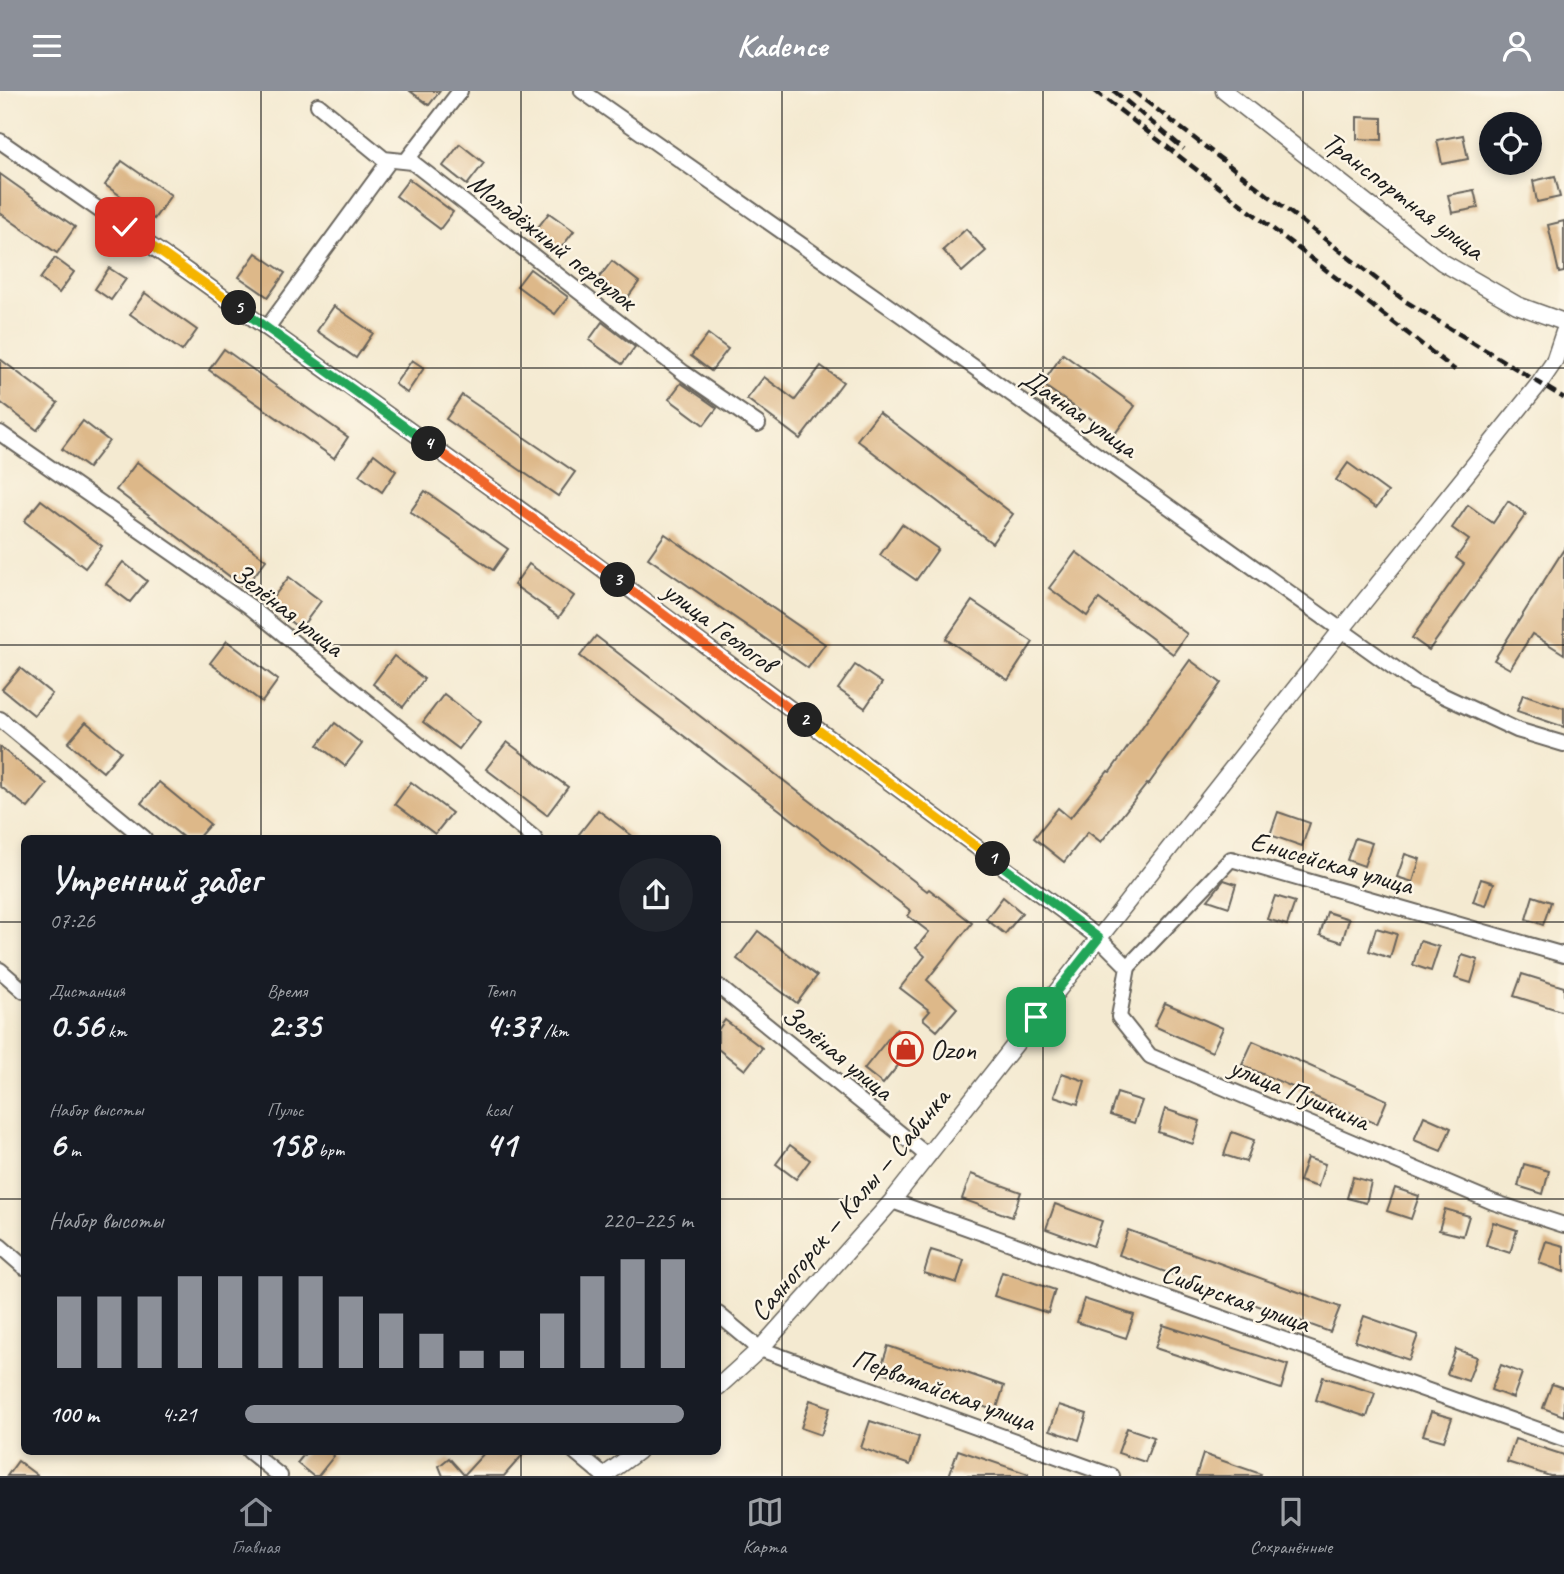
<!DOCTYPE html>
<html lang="ru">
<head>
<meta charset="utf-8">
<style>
	body { margin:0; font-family:Caveat,sans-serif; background:#20242c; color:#f1f3f6; height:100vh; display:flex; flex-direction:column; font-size:26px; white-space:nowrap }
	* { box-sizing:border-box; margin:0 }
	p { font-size:23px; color:#9ea1a6 }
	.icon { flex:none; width:38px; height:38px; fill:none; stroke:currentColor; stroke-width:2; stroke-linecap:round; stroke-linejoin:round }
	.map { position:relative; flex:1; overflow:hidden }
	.panel { position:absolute; left:21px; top:744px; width:700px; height:620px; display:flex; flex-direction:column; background:#171b24; border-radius:10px; box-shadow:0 4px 10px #0003 }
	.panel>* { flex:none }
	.fabs { position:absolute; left:1479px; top:21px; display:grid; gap:14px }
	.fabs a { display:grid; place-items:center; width:63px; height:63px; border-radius:50%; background:#171b24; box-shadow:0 4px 10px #0003; font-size:35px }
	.pin { position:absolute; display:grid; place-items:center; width:60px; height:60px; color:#fff; margin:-30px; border-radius:14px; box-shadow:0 4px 10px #0006 }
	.km { position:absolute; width:35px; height:35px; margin:-18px; border-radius:50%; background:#222; color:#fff; font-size:19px; line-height:35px; text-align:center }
	.round { display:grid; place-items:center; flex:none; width:74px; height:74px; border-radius:37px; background:#20242c }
	.overview { display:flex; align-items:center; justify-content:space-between; height:119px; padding:0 28px }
	h1 { font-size:38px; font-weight:700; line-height:52px }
	.metrics { display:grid; grid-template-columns:repeat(3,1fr); gap:10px; height:119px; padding:7px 28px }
	.metrics div { display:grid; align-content:center }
	.metrics b { font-size:35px; font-weight:700 }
	.metrics small { font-size:19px; font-weight:400 }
	.metrics p { font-size:19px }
	.chart { height:196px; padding:14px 28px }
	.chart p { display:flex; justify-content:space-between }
	.chart svg { width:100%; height:126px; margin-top:7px; stroke:#8c9099; stroke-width:6 }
	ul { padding:0 28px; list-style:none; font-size:23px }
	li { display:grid; grid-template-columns:112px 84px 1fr; align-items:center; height:52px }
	li i { height:18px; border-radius:9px; background:#8c9099 }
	header { display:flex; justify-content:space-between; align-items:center; height:91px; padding:0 28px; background:#8c9099; color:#fff; font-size:32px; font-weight:700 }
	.dock { display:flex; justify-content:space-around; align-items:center; height:98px; border-top:2px solid #363941; background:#171b24; font-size:19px; color:#9ea1a6 }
	.dock a { display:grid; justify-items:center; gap:4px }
	.dock .on { color:#8c9099 }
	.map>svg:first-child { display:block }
	.building { fill:#ddb889 }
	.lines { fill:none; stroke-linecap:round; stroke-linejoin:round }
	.minor-casing { stroke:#68645b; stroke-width:18 }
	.tertiary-casing { stroke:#68645b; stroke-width:19 }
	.minor { stroke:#fff; stroke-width:14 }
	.tertiary { stroke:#fff; stroke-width:16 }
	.rail { stroke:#1c1c1c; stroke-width:4.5; stroke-dasharray:10 5; stroke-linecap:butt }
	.split-1-casing { stroke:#fff; stroke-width:14 }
	.split-2-casing { stroke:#fff; stroke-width:14 }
	.split-3-casing { stroke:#fff; stroke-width:14 }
	.split-4-casing { stroke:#fff; stroke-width:14 }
	.split-5-casing { stroke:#fff; stroke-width:14 }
	.split-6-casing { stroke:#fff; stroke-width:14 }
	.split-1 { stroke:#22a559; stroke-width:9 }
	.split-2 { stroke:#f5b400; stroke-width:9 }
	.split-3 { stroke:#f0652b; stroke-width:9 }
	.split-4 { stroke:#f0652b; stroke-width:9 }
	.split-5 { stroke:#22a559; stroke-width:9 }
	.split-6 { stroke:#f5b400; stroke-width:9 }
	.grid { fill:none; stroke:#1c1c1c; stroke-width:2; stroke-opacity:0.55 }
	.labels { text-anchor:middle; stroke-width:5; stroke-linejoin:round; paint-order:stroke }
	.street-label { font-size:28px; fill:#1c1c1c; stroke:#fcf5e5 }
	.poi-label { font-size:28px; fill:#1c1c1c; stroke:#fcf5e5; text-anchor:start }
</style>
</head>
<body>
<header><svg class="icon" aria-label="menu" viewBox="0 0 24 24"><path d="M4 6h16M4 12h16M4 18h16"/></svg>Kadence<svg class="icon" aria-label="person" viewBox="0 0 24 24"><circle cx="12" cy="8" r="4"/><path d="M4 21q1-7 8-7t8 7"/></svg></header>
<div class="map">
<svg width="1564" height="1385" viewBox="0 0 1564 1385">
	<rect width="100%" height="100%" fill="#fcf5e5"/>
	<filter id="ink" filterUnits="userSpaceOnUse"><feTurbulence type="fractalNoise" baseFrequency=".0143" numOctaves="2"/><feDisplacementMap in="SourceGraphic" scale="14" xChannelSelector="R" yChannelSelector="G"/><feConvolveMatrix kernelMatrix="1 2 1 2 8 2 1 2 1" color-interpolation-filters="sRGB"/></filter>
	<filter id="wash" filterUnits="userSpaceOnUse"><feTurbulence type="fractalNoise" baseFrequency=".00686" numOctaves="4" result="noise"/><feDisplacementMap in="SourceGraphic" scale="28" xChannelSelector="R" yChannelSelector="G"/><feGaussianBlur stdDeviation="1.57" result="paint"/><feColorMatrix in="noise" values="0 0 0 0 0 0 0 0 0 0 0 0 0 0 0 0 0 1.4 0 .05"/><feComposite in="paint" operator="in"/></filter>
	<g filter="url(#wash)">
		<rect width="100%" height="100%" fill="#f4ead1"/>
		<g id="blocks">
			<!-- building -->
			<g class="building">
				<path d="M410 0H440L429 14Z"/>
				<path d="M1357 26 1382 27V49L1357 48Z"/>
				<path d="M1463 44 1468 68 1442 73 1437 49Z"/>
				<path d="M460 53 484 72 467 94 443 75Z"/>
				<path d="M122 70 171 104 154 128 105 94Z"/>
				<path d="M0 83 75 136 57 162 0 122Z"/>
				<path d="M1555 85 1560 106 1537 111 1533 90Z"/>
				<path d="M409 88 453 121 440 138 396 105Z"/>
				<path d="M1474 99 1478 117 1452 122 1448 104Z"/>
				<path d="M549 122 574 140 557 162 532 144Z"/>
				<path d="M1564 130V181L1559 182 1548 134Z"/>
				<path d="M966 138 986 160 962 181 943 159Z"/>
				<path d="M256 162 285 182 268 206 239 186Z"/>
				<path d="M55 167 74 181 59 202 40 188Z"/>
				<path d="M612 170 639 191 623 213 595 192Z"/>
				<path d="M109 177 126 188 111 209 95 198Z"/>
				<path d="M530 178 568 206 555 223 517 195Z"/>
				<path d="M145 202 197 239 182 260 130 223Z"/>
				<path d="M334 215 373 242 356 267 317 240Z"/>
				<path d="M602 231 635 256 622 273 589 249Z"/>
				<path d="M708 243 728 258 711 280 691 265Z"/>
				<path d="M224 258 348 346 334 367 209 279Z"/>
				<path d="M1063 263 1135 315 1114 344 1042 293Z"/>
				<path d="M0 268 58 312 37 339 0 311Z"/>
				<path d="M412 269 424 277 407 302 395 293Z"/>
				<path d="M821 275 843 291 800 348 747 308 764 286 795 309Z"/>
				<path d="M681 292 717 317 704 334 669 308Z"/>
				<path d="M462 304 575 381 558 405 446 328Z"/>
				<path d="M879 321 1013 423 992 452 857 349Z"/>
				<path d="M83 330 109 350 88 377 62 358Z"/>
				<path d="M374 363 396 380 382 401 359 384Z"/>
				<path d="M137 371 266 469 245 497 116 399Z"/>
				<path d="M1348 372 1388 401 1376 417 1336 389Z"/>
				<path d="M425 400 508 458 493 479 410 421Z"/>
				<path d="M41 409 102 455 85 477 24 430Z"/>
				<path d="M1508 410 1526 423 1429 559 1412 547 1464 473 1456 467 1469 449 1452 437 1468 414 1493 432Z"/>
				<path d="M902 433 938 458 916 489 880 464Z"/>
				<path d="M665 443 825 553 808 577 648 467Z"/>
				<path d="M1564 458V563L1532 543 1510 578 1494 569Z"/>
				<path d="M1076 461 1187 543 1173 563 1099 508 1087 525 1049 497Z"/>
				<path d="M123 471 147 490 130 511 106 493Z"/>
				<path d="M529 473 574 505 559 526 514 494Z"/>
				<path d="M289 486 321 510 300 538 268 513Z"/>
				<path d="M972 510 1033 551 1008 589 946 548Z"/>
				<path d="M596 545 927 800 929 798 972 832 927 889 957 917 937 940 923 928 930 920 900 897 925 865 916 857 929 841 908 825 911 820 580 565Z"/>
				<path d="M227 550 278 589 262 611 210 572Z"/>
				<path d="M394 565 424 588 403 616 373 593Z"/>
				<path d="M1190 569 1221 592 1148 694 1147 693 1101 751 1088 741 1064 771 1034 747 1058 717 1070 727 1108 680 1110 681Z"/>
				<path d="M855 574 882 592 865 617 838 598Z"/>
				<path d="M20 577 52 603 34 624 2 598Z"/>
				<path d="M444 603 480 631 459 658 423 631Z"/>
				<path d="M1523 603 1564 617V636L1517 620Z"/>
				<path d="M86 631 121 660 103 681 68 652Z"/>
				<path d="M335 632 362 653 345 675 318 654Z"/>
				<path d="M507 651 568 696 547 724 486 678Z"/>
				<path d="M0 656 47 693 28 717 0 695Z"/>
				<path d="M159 691 210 733 198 747H184L141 712Z"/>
				<path d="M411 691 452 722 435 743 395 713Z"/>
				<path d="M598 719 635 747H576Z"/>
				<path d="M1278 721 1310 732 1302 755 1270 744Z"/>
				<path d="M1355 747 1372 752 1364 775 1347 769Z"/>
				<path d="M1405 763 1420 768 1413 791 1397 786Z"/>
				<path d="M1481 788 1494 792 1486 815 1473 811Z"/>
				<path d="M1224 789 1236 793 1229 816 1208 809Z"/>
				<path d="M1275 805 1295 811 1287 834 1267 828Z"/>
				<path d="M1533 805 1551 811 1543 834 1526 828Z"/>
				<path d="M1003 806 1022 822 1005 843 986 828Z"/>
				<path d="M1327 821 1349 828 1342 851 1320 844Z"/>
				<path d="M1376 837 1397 843 1390 867 1369 860Z"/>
				<path d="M758 840 817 885 797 912 737 868Z"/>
				<path d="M1420 850 1439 856 1431 880 1413 874Z"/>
				<path d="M1462 864 1478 869 1471 892 1455 887Z"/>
				<path d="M1522 883 1564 896V921L1514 905Z"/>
				<path d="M1165 912 1223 937 1212 961 1154 935Z"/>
				<path d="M725 929 762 957 745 979 718 958V939Z"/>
				<path d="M896 938 915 954 883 993 864 978Z"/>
				<path d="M1253 950 1387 1009 1377 1033 1242 974Z"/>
				<path d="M1062 982 1085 990 1078 1013 1054 1005Z"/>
				<path d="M1117 1002 1142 1010 1134 1032 1110 1024Z"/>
				<path d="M1165 1018 1200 1030 1193 1053 1158 1041Z"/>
				<path d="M1424 1025 1451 1037 1441 1060 1414 1049Z"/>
				<path d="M1232 1041 1254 1049 1246 1071 1224 1064Z"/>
				<path d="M790 1054 810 1069 796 1088 776 1073Z"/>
				<path d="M1307 1067 1325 1073 1318 1096 1299 1090Z"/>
				<path d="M1524 1073 1549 1080 1543 1103 1518 1095Z"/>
				<path d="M971 1083 1021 1101 1012 1126 962 1108Z"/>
				<path d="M1353 1086 1371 1091 1366 1112 1347 1107Z"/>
				<path d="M1395 1097 1419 1105 1411 1128 1387 1120Z"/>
				<path d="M1055 1113 1102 1130 1093 1155 1046 1138Z"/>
				<path d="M1445 1118 1469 1125 1463 1145 1439 1139Z"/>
				<path d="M1493 1131 1517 1139 1510 1162 1486 1154Z"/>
				<path d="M1128 1139 1340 1216 1330 1241 1119 1164Z"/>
				<path d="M1546 1150 1564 1155V1181L1539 1172Z"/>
				<path d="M931 1159 964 1169 957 1192 924 1182Z"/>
				<path d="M1002 1181 1055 1199 1048 1222 994 1205Z"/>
				<path d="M1084 1208 1134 1224 1126 1247 1077 1231Z"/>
				<path d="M1364 1225 1418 1244 1409 1269 1355 1250Z"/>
				<path d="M1163 1234 1288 1274 1281 1298 1155 1257Z"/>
				<path d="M888 1255 1004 1295 996 1320 880 1280Z"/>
				<path d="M1456 1258 1477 1266 1468 1290 1447 1283Z"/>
				<path d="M1501 1274 1522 1282 1513 1307 1491 1299Z"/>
				<path d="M1323 1286 1375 1302 1367 1326 1316 1309Z"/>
				<path d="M1552 1293 1564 1297V1325L1543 1317Z"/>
				<path d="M810 1309 830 1316 821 1344 801 1337Z"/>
				<path d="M1059 1314 1087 1323 1079 1349 1050 1339Z"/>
				<path d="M1431 1321 1452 1327 1444 1350 1423 1344Z"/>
				<path d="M870 1330 919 1346 910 1374 861 1357Z"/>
				<path d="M1127 1337 1154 1346 1145 1371 1118 1362Z"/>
				<path d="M1515 1348 1564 1364V1385H1550L1507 1371Z"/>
				<path d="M958 1359 1028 1383V1385H949Z"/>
				<path d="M307 1360H328L334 1365 318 1385H313L297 1372Z"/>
				<path d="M486 1360H526L504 1385H443L439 1375 449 1367 464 1384Z"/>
				<path d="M1203 1363 1261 1383 1260 1385H1196Z"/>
				<path d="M18 1370 38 1385H7Z"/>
			</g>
		</g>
	</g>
	<g filter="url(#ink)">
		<use href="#blocks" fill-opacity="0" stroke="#68645b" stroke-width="2"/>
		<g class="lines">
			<!-- minor casing -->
			<g class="minor-casing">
				<g id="minor">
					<path d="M582 0 904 226 1414 591 1517 639 1564 653"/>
					<path d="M318 14 384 68 412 71 684 282 758 333"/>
					<path d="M0 50 187 180 563 449 1099 847 1128 876 1119 926 1150 965 1493 1111 1564 1134"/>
					<path d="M406 70 460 0"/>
					<path d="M267 237 390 69"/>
					<path d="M0 342 249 515 534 747"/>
					<path d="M0 628 144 747"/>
					<path d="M1128 876 1231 768 1564 864"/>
					<path d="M0 879 24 900"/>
					<path d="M718 895 928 1065"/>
					<path d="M892 1110 1564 1348"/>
					<path d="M0 1155 24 1176"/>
					<path d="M718 1223 760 1258 1112 1385"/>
					<path d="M249 1360 280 1385"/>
					<path d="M574 1360 604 1385"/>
				</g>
			</g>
			<!-- tertiary casing -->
			<g class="tertiary-casing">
				<g id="tertiary">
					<path d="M1224 0 1442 171 1517 214 1564 231"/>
					<path d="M718 1296 760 1258 892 1110 1342 538 1539 293 1554 271 1564 241"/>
					<path d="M604 1385 638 1360"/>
				</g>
			</g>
			<!-- minor -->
			<use href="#minor" class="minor"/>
			<!-- tertiary -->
			<use href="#tertiary" class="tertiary"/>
			<!-- rail -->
			<g class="rail">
				<path d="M1095 0 1455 279"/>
				<path d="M1114 0 1184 58"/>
				<path d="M1133 0 1405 210 1564 307"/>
			</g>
		</g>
	</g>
	<g class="lines" filter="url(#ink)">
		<!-- split-1 casing -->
		<g class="split-1-casing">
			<path id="split-1" d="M993 768 1099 847 1036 926"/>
		</g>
		<!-- split-2 casing -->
		<g class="split-2-casing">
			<path id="split-2" d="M805 629 993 768"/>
		</g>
		<!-- split-3 casing -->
		<g class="split-3-casing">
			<path id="split-3" d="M618 489 805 629"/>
		</g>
		<!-- split-4 casing -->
		<g class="split-4-casing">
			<path id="split-4" d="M429 353 618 489"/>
		</g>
		<!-- split-5 casing -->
		<g class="split-5-casing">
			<path id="split-5" d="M239 217 429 353"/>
		</g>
		<!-- split-6 casing -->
		<g class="split-6-casing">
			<path id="split-6" d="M125 136 239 217"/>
		</g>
		<!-- split-1 -->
		<use href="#split-1" class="split-1"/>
		<!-- split-2 -->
		<use href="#split-2" class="split-2"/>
		<!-- split-3 -->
		<use href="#split-3" class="split-3"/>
		<!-- split-4 -->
		<use href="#split-4" class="split-4"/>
		<!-- split-5 -->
		<use href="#split-5" class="split-5"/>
		<!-- split-6 -->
		<use href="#split-6" class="split-6"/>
	</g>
	<!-- grid -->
	<path class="grid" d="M261 0V747M521 0V747M782 0V1385M1043 0V1385M1303 0V1385M0 277H1564M0 554H1564M0 831H24M718 831H1564M0 1108H24M718 1108H1564M261 1360V1385M521 1360V1385"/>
	<!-- icons -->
	<defs>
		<g id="shop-ring" transform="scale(1.75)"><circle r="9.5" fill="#fcf5e5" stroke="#c8321e" stroke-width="1.5"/><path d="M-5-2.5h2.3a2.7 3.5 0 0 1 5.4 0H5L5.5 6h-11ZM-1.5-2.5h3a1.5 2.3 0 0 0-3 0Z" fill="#c8321e"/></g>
	</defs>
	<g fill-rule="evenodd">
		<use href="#shop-ring" x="906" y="958"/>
	</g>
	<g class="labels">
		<!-- street labels -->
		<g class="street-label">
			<text transform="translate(1404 104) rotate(37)" y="10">Транспортная улица</text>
			<text transform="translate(553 150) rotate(38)" y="10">Молодёжный переулок</text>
			<text transform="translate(1080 321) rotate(35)" y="10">Дачная улица</text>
			<text transform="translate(288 518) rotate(38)" y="10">Зелёная улица</text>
			<text transform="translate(720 535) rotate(37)" y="10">улица Геологов</text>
			<text transform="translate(1332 771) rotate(16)" y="10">Енисейская улица</text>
			<text transform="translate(838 961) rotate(39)" y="10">Зелёная улица</text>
			<text transform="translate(1300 1002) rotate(23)" y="10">улица Пушкина</text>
			<text transform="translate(849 1113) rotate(-50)" y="10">Саяногорск — Калы — Сабинка</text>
			<text transform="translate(1236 1206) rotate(20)" y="10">Сибирская улица</text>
			<text transform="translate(944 1298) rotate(20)" y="10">Первомайская улица</text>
		</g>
		<!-- poi labels -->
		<g class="poi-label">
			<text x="930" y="968">Ozon</text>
		</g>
	</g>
</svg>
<div class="fabs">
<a><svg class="icon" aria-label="locate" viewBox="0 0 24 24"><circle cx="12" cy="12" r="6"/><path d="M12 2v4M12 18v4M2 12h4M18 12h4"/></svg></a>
</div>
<div class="pin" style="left:1036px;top:926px;background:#1e9e55"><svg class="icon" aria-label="arrive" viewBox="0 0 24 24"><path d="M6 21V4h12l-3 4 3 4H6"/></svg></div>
<div class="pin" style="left:125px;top:136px;background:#d93025"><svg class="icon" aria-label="check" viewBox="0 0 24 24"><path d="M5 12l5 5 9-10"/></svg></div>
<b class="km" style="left:993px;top:768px">1</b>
<b class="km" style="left:805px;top:629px">2</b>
<b class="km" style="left:618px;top:489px">3</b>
<b class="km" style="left:429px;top:353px">4</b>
<b class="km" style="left:239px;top:217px">5</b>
<section class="panel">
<div class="overview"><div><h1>Утренний забег</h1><p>07:26</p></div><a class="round"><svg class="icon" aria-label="share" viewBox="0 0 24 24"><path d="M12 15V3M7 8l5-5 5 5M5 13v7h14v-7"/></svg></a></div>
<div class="metrics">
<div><p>Дистанция</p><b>0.56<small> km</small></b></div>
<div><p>Время</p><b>2:35</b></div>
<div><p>Темп</p><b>4:37<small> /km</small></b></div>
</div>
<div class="metrics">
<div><p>Набор высоты</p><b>6<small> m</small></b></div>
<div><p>Пульс</p><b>158<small> bpm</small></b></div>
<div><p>kcal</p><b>41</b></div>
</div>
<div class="chart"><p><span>Набор высоты</span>220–225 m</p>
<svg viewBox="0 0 160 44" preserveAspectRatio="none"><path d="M5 44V19M15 44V19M25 44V19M35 44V12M45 44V12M55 44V12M65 44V12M75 44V19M85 44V25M95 44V32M105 44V38M115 44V38M125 44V25M135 44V12M145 44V6M155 44V6"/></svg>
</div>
<ul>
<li><b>100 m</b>4:21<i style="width:98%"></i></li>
</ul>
</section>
</div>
<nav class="dock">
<a class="on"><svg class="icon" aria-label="home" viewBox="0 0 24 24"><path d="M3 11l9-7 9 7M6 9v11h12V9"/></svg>Главная</a>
<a><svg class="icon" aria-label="map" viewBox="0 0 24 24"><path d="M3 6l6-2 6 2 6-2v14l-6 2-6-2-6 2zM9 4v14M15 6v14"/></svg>Карта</a>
<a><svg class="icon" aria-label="saved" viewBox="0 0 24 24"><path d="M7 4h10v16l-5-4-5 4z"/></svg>Сохранённые</a>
</nav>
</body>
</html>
